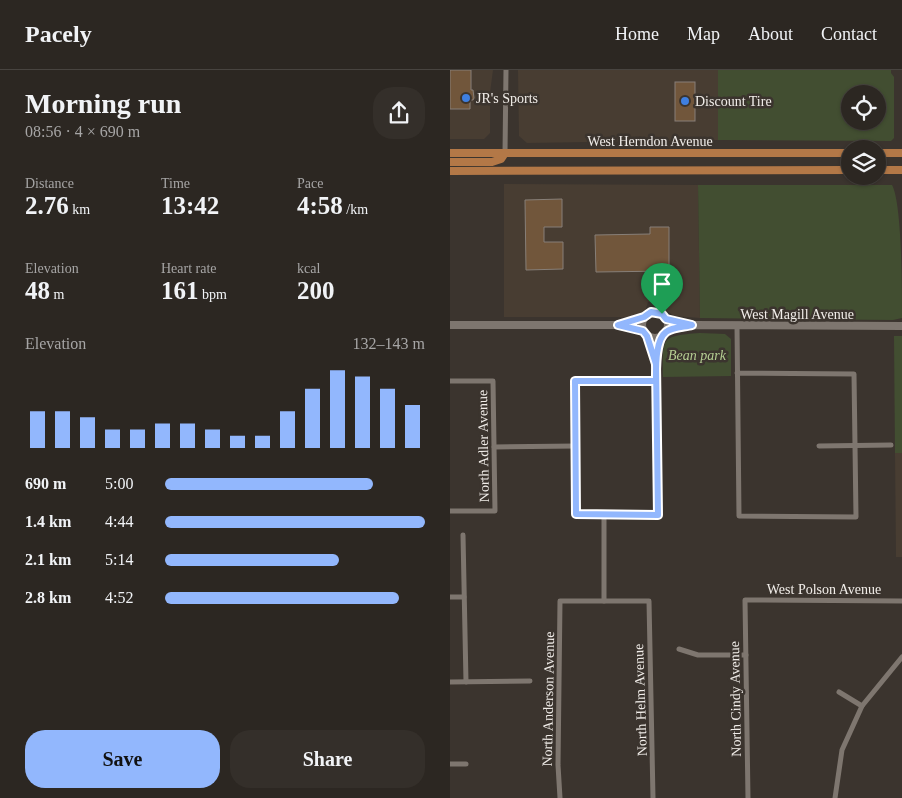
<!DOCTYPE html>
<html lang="en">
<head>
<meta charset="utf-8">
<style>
	body { margin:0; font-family:Georgia,serif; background:#342f2a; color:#f1f3f6; height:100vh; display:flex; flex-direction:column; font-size:19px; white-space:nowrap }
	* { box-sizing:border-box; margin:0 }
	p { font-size:16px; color:#a6a5a5 }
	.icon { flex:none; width:28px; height:28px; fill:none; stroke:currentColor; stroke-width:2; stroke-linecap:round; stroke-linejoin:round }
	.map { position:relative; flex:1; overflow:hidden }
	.drawer { display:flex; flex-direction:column; background:#2c2722; width:450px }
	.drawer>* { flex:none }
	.fabs { position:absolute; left:391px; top:15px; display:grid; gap:10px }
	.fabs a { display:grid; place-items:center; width:45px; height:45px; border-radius:50%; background:#2c2722; box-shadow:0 1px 4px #0004,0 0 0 1px #484440; font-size:25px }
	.pin { position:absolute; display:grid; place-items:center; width:42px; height:42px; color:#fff; margin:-51px -21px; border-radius:50% 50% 50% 0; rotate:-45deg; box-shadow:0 0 5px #0007 }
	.pin .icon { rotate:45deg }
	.round { display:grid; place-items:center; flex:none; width:52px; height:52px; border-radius:20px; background:#342f2a }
	.headline { display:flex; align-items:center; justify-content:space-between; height:85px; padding:0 25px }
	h1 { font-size:28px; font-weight:700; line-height:38px }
	.stats { display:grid; grid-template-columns:repeat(3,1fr); gap:8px; height:85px; padding:5px 25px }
	.stats div { display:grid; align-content:center }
	.stats b { font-size:25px; font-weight:700 }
	.stats small { font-size:14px; font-weight:400 }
	.stats p { font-size:14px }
	.chart { height:140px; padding:10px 25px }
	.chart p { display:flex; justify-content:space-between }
	.chart svg { width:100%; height:90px; margin-top:5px; stroke:#92b7fd; stroke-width:6 }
	.primary-button { display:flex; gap:10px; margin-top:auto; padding:10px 25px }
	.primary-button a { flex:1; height:58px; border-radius:20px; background:#92b7fd; color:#111; font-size:20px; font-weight:700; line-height:58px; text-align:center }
	.primary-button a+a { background:#342f2a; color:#f1f3f6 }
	ul { padding:0 25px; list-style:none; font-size:16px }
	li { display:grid; grid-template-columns:80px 60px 1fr; align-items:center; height:38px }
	li i { height:12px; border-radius:6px; background:#92b7fd }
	header { display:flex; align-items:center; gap:30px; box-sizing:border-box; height:70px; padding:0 25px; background:#2c2722; border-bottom:1px solid #484440 }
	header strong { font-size:24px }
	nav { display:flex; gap:28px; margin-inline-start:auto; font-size:18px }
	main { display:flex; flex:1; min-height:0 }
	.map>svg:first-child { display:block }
	.built { fill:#483d32 }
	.green { fill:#424e31; fill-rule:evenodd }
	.building { fill:#71563b; stroke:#877f78 }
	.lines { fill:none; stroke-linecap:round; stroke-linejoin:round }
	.street { stroke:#7e766f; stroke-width:5 }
	.secondary { stroke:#7e766f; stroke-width:8 }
	.primary { stroke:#b37847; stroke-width:8 }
	.route-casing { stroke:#fff; stroke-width:10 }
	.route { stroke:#92b7fd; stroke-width:6 }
	.shop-dot { fill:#3f7fe0; stroke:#3b342e; stroke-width:2 }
	.labels { text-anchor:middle; stroke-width:5; stroke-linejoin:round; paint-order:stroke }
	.poi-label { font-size:14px; fill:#f1ede9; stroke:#3b342e; text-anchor:start }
	.street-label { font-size:14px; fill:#f1ede9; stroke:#3b342e }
	.park-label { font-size:14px; font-style:italic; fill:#b4cd92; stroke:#3b342e }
</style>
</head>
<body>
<header>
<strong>Pacely</strong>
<nav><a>Home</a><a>Map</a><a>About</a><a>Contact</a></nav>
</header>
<main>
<section class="drawer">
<div class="headline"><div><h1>Morning run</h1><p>08:56 · 4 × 690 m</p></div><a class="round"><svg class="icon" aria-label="share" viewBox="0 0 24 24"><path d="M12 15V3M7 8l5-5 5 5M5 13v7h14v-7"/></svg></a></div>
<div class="stats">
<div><p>Distance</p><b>2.76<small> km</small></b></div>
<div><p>Time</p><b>13:42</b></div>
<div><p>Pace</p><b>4:58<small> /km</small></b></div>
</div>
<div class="stats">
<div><p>Elevation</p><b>48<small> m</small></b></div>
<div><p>Heart rate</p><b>161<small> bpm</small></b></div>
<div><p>kcal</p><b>200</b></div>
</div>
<div class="chart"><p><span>Elevation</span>132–143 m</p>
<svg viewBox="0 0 160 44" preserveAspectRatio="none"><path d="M5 44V26M15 44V26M25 44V29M35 44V35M45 44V35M55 44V32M65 44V32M75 44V35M85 44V38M95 44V38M105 44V26M115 44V15M125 44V6M135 44V9M145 44V15M155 44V23"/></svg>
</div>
<ul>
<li><b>690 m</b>5:00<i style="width:80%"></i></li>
<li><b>1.4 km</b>4:44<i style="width:100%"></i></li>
<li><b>2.1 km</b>5:14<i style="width:67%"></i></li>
<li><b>2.8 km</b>4:52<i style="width:90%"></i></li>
</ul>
<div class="primary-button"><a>Save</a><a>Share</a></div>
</section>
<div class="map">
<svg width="452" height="728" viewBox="0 0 452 728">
	<rect width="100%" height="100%" fill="#3b342e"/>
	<!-- built -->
	<g class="built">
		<path d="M0 0H43L40 23V63L34 69H0Z"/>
		<path d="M68 0H268V70L77 73 69 66Z"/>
		<path d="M54 114 248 115 250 248 224 246 216 240 214 231 198 232 195 242 186 247H54Z"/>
		<path d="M445 383H452V487H446Z"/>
	</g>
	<!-- green -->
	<g class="green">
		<path d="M268 0H441V3L444 7V68L441 71 268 70ZM400 24H428V51H400Z"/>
		<path d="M248 115H442C452 133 452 221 452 248L443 250 250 248Z"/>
		<path d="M250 263 275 264 281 269V306L213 307C213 268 209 266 250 263Z"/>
		<path d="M444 266H452V383H445Z"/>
	</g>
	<!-- building -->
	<g class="building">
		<path d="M0 0H21V20H23L24 28 23 30H20V39H0Z"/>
		<rect x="225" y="12" width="20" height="39"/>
		<path d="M112 129V157H94V172H113V199L76 200 75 130Z"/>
		<path d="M200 157H219V201L146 202 145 165 200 164Z"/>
	</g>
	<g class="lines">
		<!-- street -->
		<g class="street">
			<path d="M55 83 56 0"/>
			<path d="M287 256 289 446 406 447 404 304 287 303"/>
			<path d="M197 266 205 291"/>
			<path d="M0 311H43L45 441H0"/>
			<path d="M206 311H125L126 444 208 445 205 294 211 267"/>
			<path d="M369 376 441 375"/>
			<path d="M44 377 126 376"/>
			<path d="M154 445V531"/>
			<path d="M13 465 16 612"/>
			<path d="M0 527H14"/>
			<path d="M229 579 248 585H296"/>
			<path d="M0 612 80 611"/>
			<path d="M389 622 412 636"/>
			<path d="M0 694H16"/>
			<path d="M110 728 108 695 110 531H199L203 728"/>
			<path d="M298 728 295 530 452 531"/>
			<path d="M385 728 392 680 412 636 452 587"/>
		</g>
		<!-- secondary -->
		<g class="secondary">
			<circle cx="205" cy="255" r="13"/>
			<path d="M216 249 241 255"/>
			<path d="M0 255H168L194 247"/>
			<path d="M168 255 193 261"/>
			<path d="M216 261 242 255 452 256"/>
		</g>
		<!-- primary -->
		<g class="primary">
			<path d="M0 83H400"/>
			<path d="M428 83H452"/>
			<path d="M0 92H42L51 89 55 83"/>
			<path d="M428 100H452"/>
			<path d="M0 101 400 100"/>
		</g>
	</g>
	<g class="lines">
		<!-- route casing -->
		<g class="route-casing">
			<path id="route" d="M212 244 201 242 194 247 168 255 193 261 197 266 206 294 208 445 126 444 125 311H206C206 298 205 270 216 262 222 257 235 257 242 255L216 249 212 244"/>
		</g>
		<!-- route -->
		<use href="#route" class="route"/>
	</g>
	<!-- markers -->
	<g class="shop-dot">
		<circle cx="16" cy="28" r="5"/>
		<circle cx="235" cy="31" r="5"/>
	</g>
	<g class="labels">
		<!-- poi labels -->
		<g class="poi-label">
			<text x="26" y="33">JR's Sports</text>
			<text x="245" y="36">Discount Tire</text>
		</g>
		<!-- street labels -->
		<g class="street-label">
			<text x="200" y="76">West Herndon Avenue</text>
			<text x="347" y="249">West Magill Avenue</text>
			<text transform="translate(33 376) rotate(-91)" y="5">North Adler Avenue</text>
			<text x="374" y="524">West Polson Avenue</text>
			<text transform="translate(98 629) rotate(-89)" y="5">North Anderson Avenue</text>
			<text transform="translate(285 629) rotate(-91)" y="5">North Cindy Avenue</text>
			<text transform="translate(190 630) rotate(-92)" y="5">North Helm Avenue</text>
		</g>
		<!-- park labels -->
		<g class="park-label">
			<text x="247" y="290">Bean park</text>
		</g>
	</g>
</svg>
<div class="fabs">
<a><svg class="icon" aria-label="locate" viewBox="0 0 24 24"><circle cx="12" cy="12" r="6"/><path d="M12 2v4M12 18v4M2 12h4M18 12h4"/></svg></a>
<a><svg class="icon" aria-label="layers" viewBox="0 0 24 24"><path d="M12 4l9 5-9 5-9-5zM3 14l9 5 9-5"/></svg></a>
</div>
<div class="pin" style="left:212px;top:244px;background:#1e9e55"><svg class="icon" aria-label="arrive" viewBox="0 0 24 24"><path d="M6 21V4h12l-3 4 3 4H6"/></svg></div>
</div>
</main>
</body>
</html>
